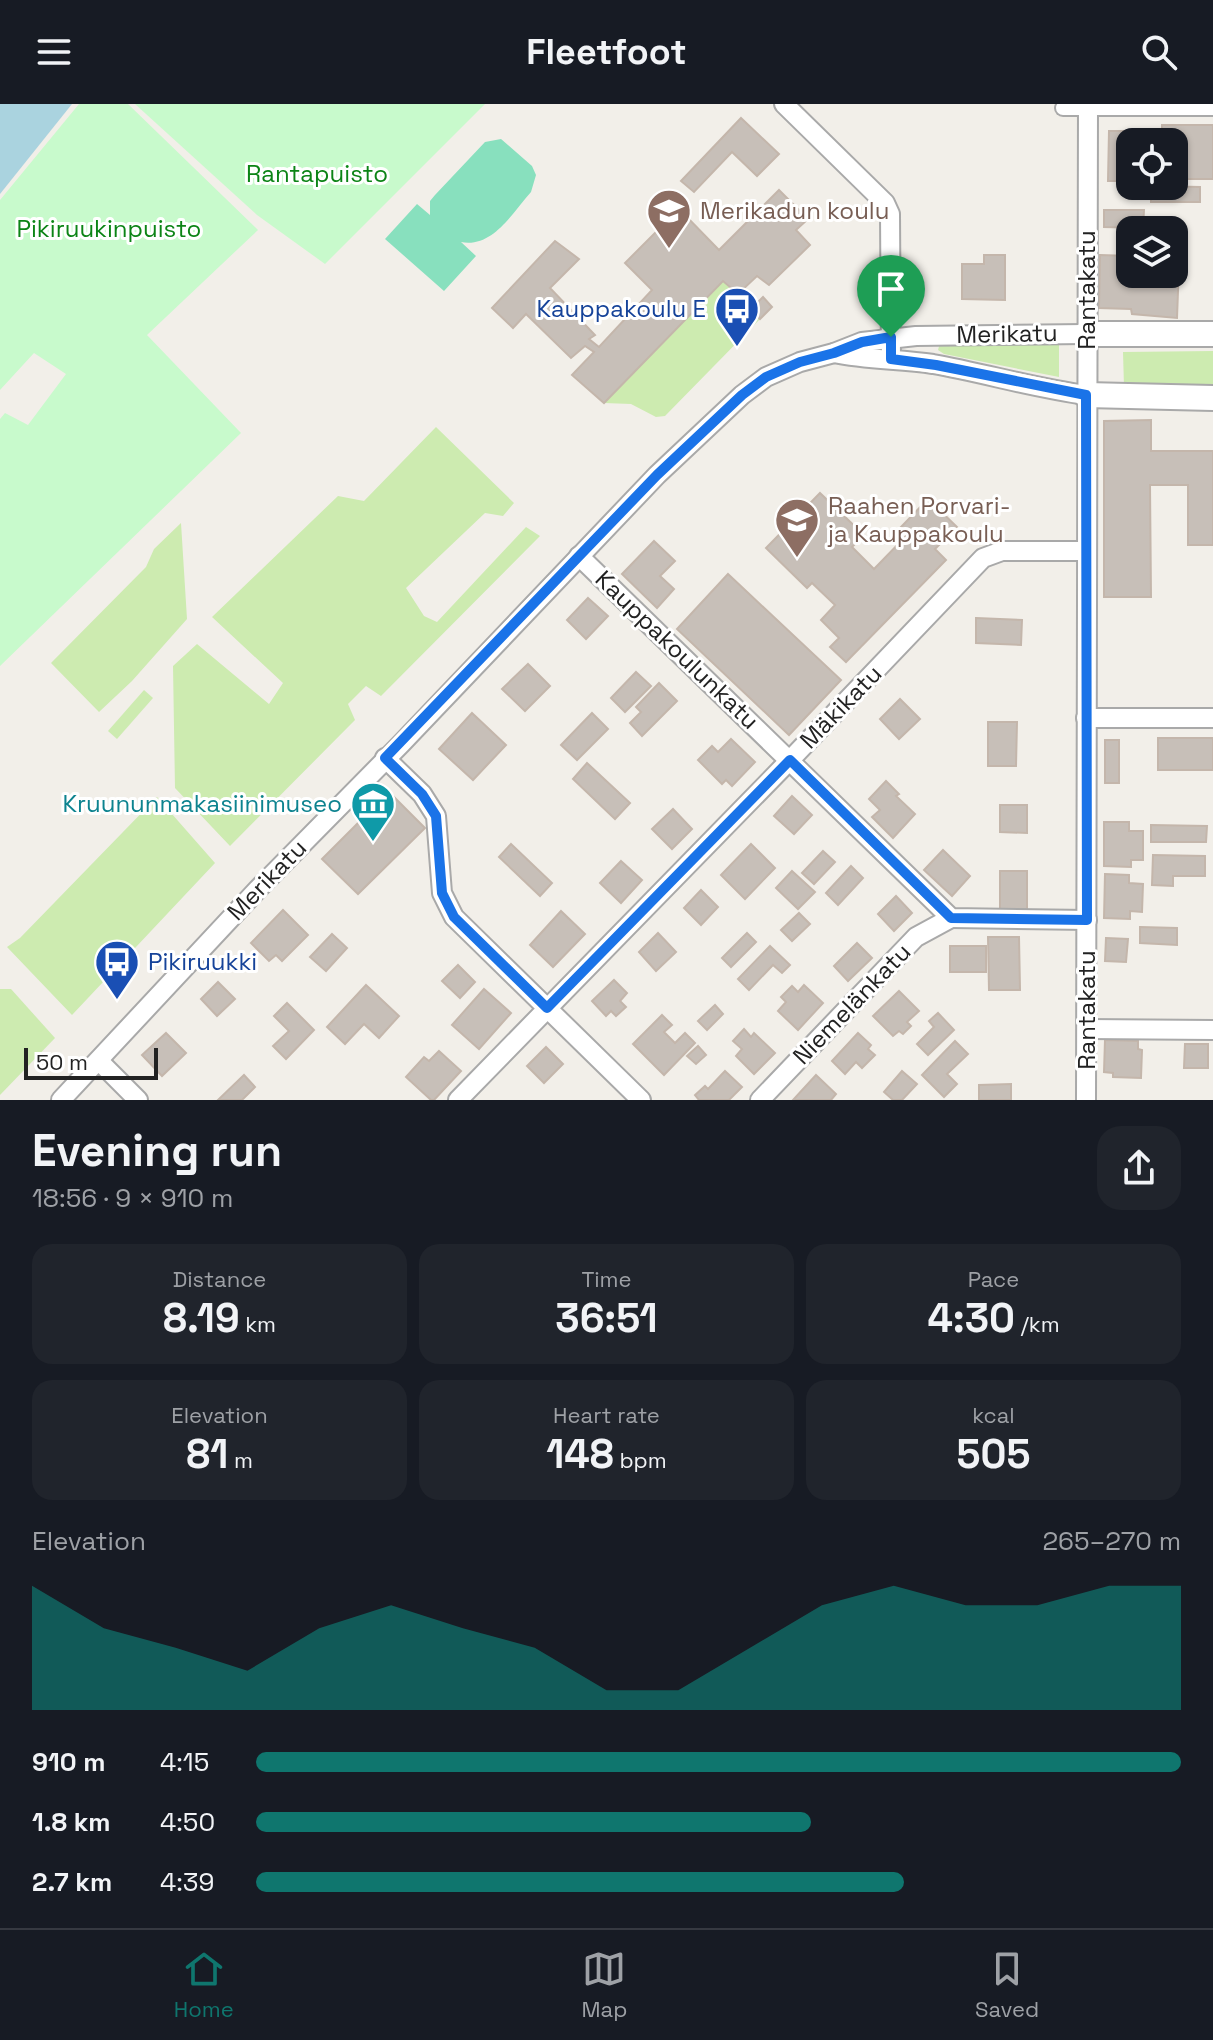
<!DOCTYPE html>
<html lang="en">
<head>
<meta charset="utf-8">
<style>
	body { margin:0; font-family:"Space Grotesk",sans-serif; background:#20242c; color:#f1f3f6; height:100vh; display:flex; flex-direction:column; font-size:30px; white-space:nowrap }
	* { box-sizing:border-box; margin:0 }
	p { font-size:26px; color:#9ea1a6 }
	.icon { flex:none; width:44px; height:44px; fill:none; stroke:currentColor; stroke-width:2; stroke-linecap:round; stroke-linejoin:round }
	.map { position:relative; height:996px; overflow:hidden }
	.sheet { display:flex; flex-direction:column; background:#171b24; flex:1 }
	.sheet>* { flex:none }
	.controls { position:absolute; left:1116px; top:24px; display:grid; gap:16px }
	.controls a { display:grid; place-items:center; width:72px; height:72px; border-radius:16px; background:#171b24; box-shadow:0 2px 6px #0004; font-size:40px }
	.scale { position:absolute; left:24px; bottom:20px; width:134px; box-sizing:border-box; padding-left:8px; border:4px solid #222; border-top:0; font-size:22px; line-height:28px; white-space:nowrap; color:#222; -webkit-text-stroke:6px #fff; paint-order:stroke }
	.pin { position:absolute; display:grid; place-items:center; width:68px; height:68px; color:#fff; margin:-82px -34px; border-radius:50% 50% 50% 0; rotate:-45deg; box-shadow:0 0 8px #0007 }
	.pin .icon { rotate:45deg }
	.round { display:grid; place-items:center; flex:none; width:84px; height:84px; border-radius:24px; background:#20242c }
	.head { display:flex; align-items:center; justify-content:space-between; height:136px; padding:0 32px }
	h1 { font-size:44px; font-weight:700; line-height:60px }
	.metrics { display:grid; grid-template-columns:repeat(3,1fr); gap:12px; height:136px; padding:8px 32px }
	.metrics div { display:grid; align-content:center; border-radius:20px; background:#20242c; text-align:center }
	.metrics b { font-size:40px; font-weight:700 }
	.metrics small { font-size:22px; font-weight:400 }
	.metrics p { font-size:22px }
	.chart { height:224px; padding:16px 32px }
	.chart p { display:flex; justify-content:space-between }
	.chart svg { width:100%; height:144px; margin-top:8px; fill:#0f766e; opacity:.7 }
	ul { padding:0 32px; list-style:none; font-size:26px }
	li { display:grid; grid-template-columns:128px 96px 1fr; align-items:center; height:60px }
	li i { height:20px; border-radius:10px; background:#0f766e }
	header { display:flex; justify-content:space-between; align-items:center; height:104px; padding:0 32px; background:#171b24; font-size:36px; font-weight:700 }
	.tabs { display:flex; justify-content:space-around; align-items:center; height:112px; border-top:2px solid #363941; background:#171b24; font-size:22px; color:#9ea1a6 }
	.tabs a { display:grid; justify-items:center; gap:4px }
	.tabs .on { color:#0f766e }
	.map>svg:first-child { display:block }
	.grass { fill:#cdebb0 }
	.park { fill:#c8facc }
	.pitch { fill:#88e0be }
	.water { fill:#aad3df }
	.building { fill:#c7bfb8; stroke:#c4b6ab; stroke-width:2 }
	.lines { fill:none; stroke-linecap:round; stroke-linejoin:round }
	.pedestrian-casing { stroke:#a9a9a9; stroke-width:18 }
	.minor-casing { stroke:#a9a9a9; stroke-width:22 }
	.tertiary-casing { stroke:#a9a9a9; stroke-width:28 }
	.pedestrian { stroke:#fff; stroke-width:14 }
	.minor { stroke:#fff; stroke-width:18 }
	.tertiary { stroke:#fff; stroke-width:24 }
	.route-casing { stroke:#fff; stroke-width:16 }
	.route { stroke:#1a73e8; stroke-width:10 }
	.labels { text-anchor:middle; stroke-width:6; stroke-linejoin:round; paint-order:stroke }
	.park-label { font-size:24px; fill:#0c8416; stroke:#fff }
	.education-label { font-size:24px; fill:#785e54; stroke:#fff; text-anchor:start }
	.street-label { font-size:24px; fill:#222; stroke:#fff }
	.transit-label { font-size:24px; fill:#164399; stroke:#fff; text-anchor:end }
	.culture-label { font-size:24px; fill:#0d838f; stroke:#fff; text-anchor:end }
</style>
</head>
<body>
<header><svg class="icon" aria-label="menu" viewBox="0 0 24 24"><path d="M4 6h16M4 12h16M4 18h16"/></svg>Fleetfoot<svg class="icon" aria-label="search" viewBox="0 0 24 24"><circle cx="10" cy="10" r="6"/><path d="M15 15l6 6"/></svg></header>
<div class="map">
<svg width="1213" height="996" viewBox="0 0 1213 996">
	<rect width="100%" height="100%" fill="#f2efe9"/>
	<!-- grass -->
	<g class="grass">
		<path d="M723 177 760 215 665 312 656 313 631 300 604 299Z"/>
		<path d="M940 239 1059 240V273L944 250 938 246Z"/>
		<path d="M1213 247V282L1124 283 1123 248Z"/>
		<path d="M436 323 514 399 503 412 485 409 406 484 424 512 437 518 526 423 540 432 381 592 366 582 348 600 355 616 230 742 175 684 173 562 197 540 269 600 283 579 212 513 338 392 364 397Z"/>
		<path d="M181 419 187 515 132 577 99 608 51 559 146 463 154 445Z"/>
		<path d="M144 586 153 594 117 635 108 627Z"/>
		<path d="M157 693 215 759 72 911 7 843 20 834Z"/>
		<path d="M0 885H11L55 934 0 991Z"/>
	</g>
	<!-- park -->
	<g class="park">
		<path d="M79 0H128L258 126 147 231 241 329 0 562V315L5 309 28 321 66 270 34 249 0 286V96Z"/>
		<path d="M135 0H485L325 160 257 111Z"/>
	</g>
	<!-- pitch -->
	<path class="pitch" d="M501 35 532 62 536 71 531 88C512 109 493 144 461 138L476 152 444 187 385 135 417 100 430 111V97L435 91 485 38Z"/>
	<!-- water -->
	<path class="water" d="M0 0H72L0 90Z"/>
	<!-- building -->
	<g class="building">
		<path d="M741 14 779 50 757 72 732 48 694 88 681 77Z"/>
		<path d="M1162 21H1213V75H1181L1182 68H1176L1174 62V38H1171V34H1162Z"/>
		<path d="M1109 27H1140V38H1130V77H1108Z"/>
		<path d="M1151 82 1200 83V98H1151Z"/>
		<path d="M779 86 808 115 796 126 810 141 769 181 757 172 738 190 723 177 604 299 572 271 594 248 585 242 571 254 526 210 513 224 492 204 555 137 579 155 550 184 595 231 589 235 599 243 652 186 625 159 679 105 719 146Z"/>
		<path d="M1104 106H1144L1143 124 1104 123Z"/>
		<path d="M984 151H1005V196L962 195V160H984Z"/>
		<path d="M1100 151 1130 152V170H1174V160H1179L1177 214 1132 210 1131 205 1099 204Z"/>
		<path d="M763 193 772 203 760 215 751 205Z"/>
		<path d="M1151 316V347H1213V441H1188V381H1150L1151 493H1104V317Z"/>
		<path d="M820 389 864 431 852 443 874 465 908 430 901 423 928 395 957 423 935 445 946 456 846 558 830 543 839 534 821 516 835 501 812 479 807 484 766 444Z"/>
		<path d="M654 437 675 457 660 472 674 485 657 504 622 470Z"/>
		<path d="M728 470 841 576 789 631 677 525Z"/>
		<path d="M588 494 608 512 586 535 567 516Z"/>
		<path d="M976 514 1022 516 1021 541 976 539Z"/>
		<path d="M528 560 550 582 525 607 502 585Z"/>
		<path d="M636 568 651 582 625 608 611 594Z"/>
		<path d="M659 579 677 597 642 632 630 619 641 608 636 603Z"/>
		<path d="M900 595 920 615 899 635 880 615Z"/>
		<path d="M472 609 506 641 473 676 439 645Z"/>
		<path d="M592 609 608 625 577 656 561 641Z"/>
		<path d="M988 618H1017L1016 662H988Z"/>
		<rect x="1158" y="634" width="55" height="32"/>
		<path d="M731 635 755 658 732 682 726 676 722 680 698 656 712 642 718 648Z"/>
		<rect x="1105" y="636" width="14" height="43"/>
		<path d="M587 659 630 699 615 715 573 675Z"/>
		<path d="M886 677 899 690 896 692 915 710 893 734 872 713 880 706 869 695Z"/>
		<path d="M389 688 425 724 358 790 322 755Z"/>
		<path d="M792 692 812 711 794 730 774 712Z"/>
		<path d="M1000 701H1027V729L1000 728Z"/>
		<path d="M673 705 692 725 672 745 652 725Z"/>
		<path d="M1104 718H1129V727H1143V756H1131V763L1104 762Z"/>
		<path d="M1151 721 1207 722 1206 738H1151Z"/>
		<path d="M511 740 552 779 540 792 499 753Z"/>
		<path d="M751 740 775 764 745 795 721 771Z"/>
		<path d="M943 746 970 772 952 792 924 766Z"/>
		<path d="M823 747 835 758 814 780 802 769Z"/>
		<path d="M1153 751 1205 752V772H1173V782L1152 781Z"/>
		<path d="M621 757 642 776 621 799 600 779Z"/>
		<path d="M851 762 863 774 838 801 826 789Z"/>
		<path d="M792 767 815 788 798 805 776 784Z"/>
		<rect x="1000" y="767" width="27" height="38"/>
		<path d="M1105 770 1129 771V779L1143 780 1142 808 1130 807V815L1104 814Z"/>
		<path d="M701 786 718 803 701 821 684 804Z"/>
		<path d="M896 792 912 809 894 827 878 810Z"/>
		<path d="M283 806 308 831 282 857 276 851 269 857 251 839Z"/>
		<path d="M561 807 585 830 553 863 530 841Z"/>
		<path d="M799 809 810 820 792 837 781 826Z"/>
		<path d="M1140 823 1177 824V841L1140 839Z"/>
		<path d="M658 829 676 848 656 867 639 848Z"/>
		<path d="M747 829 756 838 731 863 722 854Z"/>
		<path d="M332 830 347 844 326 867 310 853Z"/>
		<path d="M988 833H1019L1020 886H989Z"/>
		<path d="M1106 834 1128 835 1126 858 1105 857Z"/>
		<path d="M857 839 872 854 848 877 834 862Z"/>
		<path d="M770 842 790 861 782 869 773 861 749 886 738 875Z"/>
		<rect x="950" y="842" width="36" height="26"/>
		<path d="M458 861 475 878 460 894 442 877Z"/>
		<path d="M614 876 627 889 620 897 626 903 616 912 611 907 606 912 592 897Z"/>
		<path d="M218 878 235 895 217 912 201 895Z"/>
		<path d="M366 881 399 912 379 934 364 920 345 940 327 923Z"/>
		<path d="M804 881 823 899 798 926 778 907 786 898 781 893 792 882 798 888Z"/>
		<path d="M484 885 511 909 479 945 452 921Z"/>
		<path d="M899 887 919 907 907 918 911 922 903 930 899 927 893 932 873 912Z"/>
		<path d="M287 899 314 926 286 955 273 942 289 927 274 912Z"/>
		<path d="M715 901 723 910 707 926 698 917Z"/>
		<path d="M938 909 954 926 928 951 917 940 934 923 929 917Z"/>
		<path d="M662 911 672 921 664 928 675 939 685 929 695 939 664 971 633 940Z"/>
		<path d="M744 925 751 933 754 929 775 949 754 970 736 952 742 945 733 937Z"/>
		<path d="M166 929 186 949 162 972 142 951Z"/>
		<path d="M858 929 871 941 868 945 875 951 862 964 856 958 845 970 832 957Z"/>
		<path d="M1105 936 1138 937V945L1142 946 1141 974 1113 973V969L1104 968Z"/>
		<path d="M955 937 968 950 947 970 957 980 944 993 922 971Z"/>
		<path d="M1185 940H1208V964H1184Z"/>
		<path d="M698 942 706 951 696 960 687 952Z"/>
		<path d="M546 943 563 960 544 979 527 962Z"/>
		<path d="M439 947 461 967 434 996H431L406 973 424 953 429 957Z"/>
		<path d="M725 967 742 983 729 996H699L695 991 705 982 708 985Z"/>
		<path d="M902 967 917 980 902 996H893L884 988Z"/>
		<path d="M244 971 255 983 242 996H218Z"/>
		<path d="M816 971 836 990 831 996H793Z"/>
		<path d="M1011 980V996H979V981Z"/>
	</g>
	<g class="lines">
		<!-- pedestrian casing -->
		<g class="pedestrian-casing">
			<path id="pedestrian" d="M1063 4H1213"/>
		</g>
		<!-- minor casing -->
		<g class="minor-casing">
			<g id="minor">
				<path d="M784 0 885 99 890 110 891 255"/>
				<path d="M834 249C867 256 900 255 933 260 984 269 1034 284 1086 291"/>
				<path d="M579 452 951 814 1087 816"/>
				<path d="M1086 614H1213"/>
				<path d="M385 654 422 690 436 712 442 789 454 813 641 996"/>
				<path d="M1087 925 1213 926"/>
				<path d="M99 957 138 996"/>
				<path d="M61 996 258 785 401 640 657 371 742 291 766 273 800 258 834 249 862 238 916 232 1086 230"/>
				<path d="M458 996 790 656 983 454 1002 447H1086"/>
				<path d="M760 996 916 833 951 814"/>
				<path d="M1086 996 1088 0"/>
			</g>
		</g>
		<!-- tertiary casing -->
		<g class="tertiary-casing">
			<g id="tertiary">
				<path d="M1086 230H1213"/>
				<path d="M1086 291 1213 294"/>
			</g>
		</g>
		<!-- pedestrian -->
		<use href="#pedestrian" class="pedestrian"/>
		<!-- minor -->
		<use href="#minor" class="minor"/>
		<!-- tertiary -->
		<use href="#tertiary" class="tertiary"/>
	</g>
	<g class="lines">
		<!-- route casing -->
		<g class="route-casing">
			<path id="route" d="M891 233V255L936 261 1086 291 1087 816 951 814 790 656 547 904 454 813 442 789 436 712 422 690 385 654 657 371 742 291 766 273 800 258 834 249 862 238Z"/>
		</g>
		<!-- route -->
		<use href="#route" class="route"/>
	</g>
	<!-- icons -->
	<defs>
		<g id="school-pin" transform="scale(2.3)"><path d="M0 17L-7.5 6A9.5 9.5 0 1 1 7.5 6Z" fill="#8d6e63" stroke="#fff"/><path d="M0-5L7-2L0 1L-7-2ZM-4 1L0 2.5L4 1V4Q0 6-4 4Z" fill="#fff"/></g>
		<g id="bus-pin" transform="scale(2.3)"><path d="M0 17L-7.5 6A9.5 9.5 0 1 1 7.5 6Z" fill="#1a4fb4" stroke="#fff"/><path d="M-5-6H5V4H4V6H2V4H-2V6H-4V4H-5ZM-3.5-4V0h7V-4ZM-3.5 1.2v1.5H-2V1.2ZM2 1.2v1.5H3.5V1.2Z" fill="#fff"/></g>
		<g id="museum-pin" transform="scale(2.3)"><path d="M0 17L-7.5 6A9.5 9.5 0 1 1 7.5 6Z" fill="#0f9aa8" stroke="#fff"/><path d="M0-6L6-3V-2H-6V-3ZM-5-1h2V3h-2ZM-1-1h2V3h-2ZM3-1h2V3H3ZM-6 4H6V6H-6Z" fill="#fff"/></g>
	</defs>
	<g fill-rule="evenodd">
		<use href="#school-pin" x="669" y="107"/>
		<use href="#bus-pin" x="737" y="205"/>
		<use href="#school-pin" x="797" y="416"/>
		<use href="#museum-pin" x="373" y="700"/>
		<use href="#bus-pin" x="117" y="858"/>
	</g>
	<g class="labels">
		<!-- park labels -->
		<g class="park-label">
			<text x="317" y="78">Rantapuisto</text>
			<text x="109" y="133">Pikiruukinpuisto</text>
		</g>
		<!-- education labels -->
		<g class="education-label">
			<text x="700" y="115">Merikadun koulu</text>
			<text x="828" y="410">Raahen Porvari-<tspan x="828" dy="28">ja Kauppakoulu</tspan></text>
		</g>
		<!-- street labels -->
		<g class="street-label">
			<text transform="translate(1087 186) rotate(-90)" y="8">Rantakatu</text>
			<text transform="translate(1007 230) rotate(-1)" y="8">Merikatu</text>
			<text transform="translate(677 546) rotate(44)" y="8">Kauppakoulunkatu</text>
			<text transform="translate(841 603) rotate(-46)" y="8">Mäkikatu</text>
			<text transform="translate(267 776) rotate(-46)" y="8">Merikatu</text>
			<text transform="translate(852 900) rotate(-46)" y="8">Niemelänkatu</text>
			<text transform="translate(1087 906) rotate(-90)" y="8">Rantakatu</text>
		</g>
		<!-- transit labels -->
		<g class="transit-label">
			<text x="706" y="213">Kauppakoulu E</text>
			<text x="148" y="866" text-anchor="start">Pikiruukki</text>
		</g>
		<!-- culture labels -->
		<g class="culture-label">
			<text x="342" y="708">Kruununmakasiinimuseo</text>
		</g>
	</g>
</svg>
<div class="controls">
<a><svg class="icon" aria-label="locate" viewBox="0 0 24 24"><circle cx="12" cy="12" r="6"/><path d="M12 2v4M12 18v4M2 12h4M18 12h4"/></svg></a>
<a><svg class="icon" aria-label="layers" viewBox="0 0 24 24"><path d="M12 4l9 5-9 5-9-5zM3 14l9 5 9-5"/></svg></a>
</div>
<div class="scale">50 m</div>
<div class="pin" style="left:891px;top:233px;background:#1e9e55"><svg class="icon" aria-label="arrive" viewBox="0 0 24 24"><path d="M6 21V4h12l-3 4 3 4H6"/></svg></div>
</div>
<section class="sheet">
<div class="head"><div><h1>Evening run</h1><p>18:56 · 9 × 910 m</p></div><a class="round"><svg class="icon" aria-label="share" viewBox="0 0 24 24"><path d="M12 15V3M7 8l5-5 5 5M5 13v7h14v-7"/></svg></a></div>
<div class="metrics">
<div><p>Distance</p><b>8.19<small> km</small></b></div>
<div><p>Time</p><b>36:51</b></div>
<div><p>Pace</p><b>4:30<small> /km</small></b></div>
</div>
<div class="metrics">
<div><p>Elevation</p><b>81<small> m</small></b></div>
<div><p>Heart rate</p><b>148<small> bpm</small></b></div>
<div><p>kcal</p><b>505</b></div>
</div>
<div class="chart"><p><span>Elevation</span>265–270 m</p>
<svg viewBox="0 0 160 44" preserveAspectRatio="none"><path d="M0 44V6L10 19L20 25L30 32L40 19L50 12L60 19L70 25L80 38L90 38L100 25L110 12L120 6L130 12L140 12L150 6L160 6V44z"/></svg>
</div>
<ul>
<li><b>910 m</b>4:15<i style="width:100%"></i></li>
<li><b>1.8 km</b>4:50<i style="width:60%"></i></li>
<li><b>2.7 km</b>4:39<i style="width:70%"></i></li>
</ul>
</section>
<nav class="tabs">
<a class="on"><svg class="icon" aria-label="home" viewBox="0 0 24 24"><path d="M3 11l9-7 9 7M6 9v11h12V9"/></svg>Home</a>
<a><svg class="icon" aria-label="map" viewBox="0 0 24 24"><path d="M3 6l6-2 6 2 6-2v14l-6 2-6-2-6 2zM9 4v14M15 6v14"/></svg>Map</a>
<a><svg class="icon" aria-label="saved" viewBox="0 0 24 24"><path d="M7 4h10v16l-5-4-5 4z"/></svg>Saved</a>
</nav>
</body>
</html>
